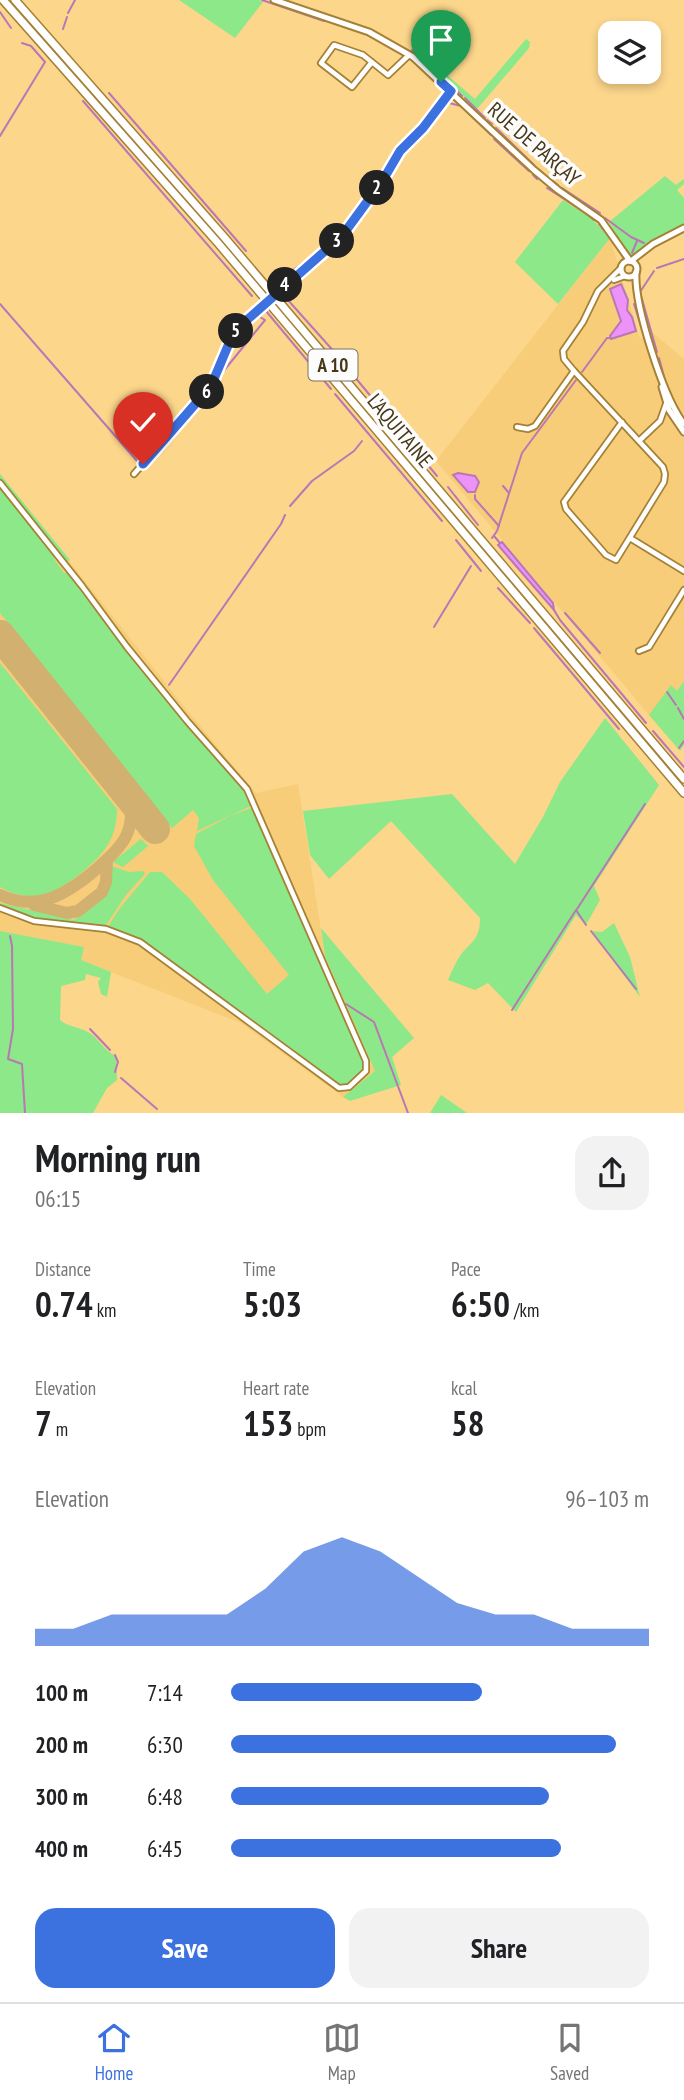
<!DOCTYPE html>
<html lang="en">
<head>
<meta charset="utf-8">
<style>
	body { margin:0; font-family:"PT Sans Narrow",sans-serif; background:#f2f2f2; color:#202124; height:100vh; display:flex; flex-direction:column; font-size:26px; white-space:nowrap }
	* { box-sizing:border-box; margin:0 }
	p { font-size:23px; color:#757577 }
	.icon { flex:none; width:38px; height:38px; fill:none; stroke:currentColor; stroke-width:2; stroke-linecap:round; stroke-linejoin:round }
	.map { position:relative; height:1113px; overflow:hidden }
	.panel { display:flex; flex-direction:column; background:#fff; flex:1 }
	.panel>* { flex:none }
	.fabs { position:absolute; left:598px; top:21px; display:grid; gap:14px }
	.fabs a { display:grid; place-items:center; width:63px; height:63px; border-radius:14px; background:#fff; box-shadow:0 4px 10px #0003; font-size:35px }
	.pin { position:absolute; display:grid; place-items:center; width:60px; height:60px; color:#fff; margin:-72px -30px; border-radius:50% 50% 50% 0; rotate:-45deg; box-shadow:0 0 7px #0007 }
	.pin .icon { rotate:45deg }
	.km { position:absolute; width:35px; height:35px; margin:-18px; border-radius:50%; background:#222; color:#fff; font-size:19px; line-height:35px; text-align:center }
	.round { display:grid; place-items:center; flex:none; width:74px; height:74px; border-radius:21px; background:#f2f2f2 }
	.overview { display:flex; align-items:center; justify-content:space-between; height:119px; padding:0 35px }
	h1 { font-size:38px; font-weight:600; line-height:52px }
	.figures { display:grid; grid-template-columns:repeat(3,1fr); gap:10px; height:119px; padding:7px 35px }
	.figures div { display:grid; align-content:center }
	.figures b { font-size:35px; font-weight:600 }
	.figures small { font-size:19px; font-weight:400 }
	.figures p { font-size:19px }
	.chart { height:196px; padding:14px 35px }
	.chart p { display:flex; justify-content:space-between }
	.chart svg { width:100%; height:126px; margin-top:7px; fill:#3c71e0; opacity:.7 }
	.action { display:flex; gap:14px; margin-top:auto; padding:14px 35px }
	.action a { flex:1; height:80px; border-radius:21px; background:#3c71e0; color:#fff; font-size:28px; font-weight:600; line-height:80px; text-align:center }
	.action a+a { background:#f2f2f2; color:#202124 }
	ul { padding:0 35px; list-style:none; font-size:23px }
	li { display:grid; grid-template-columns:112px 84px 1fr; align-items:center; height:52px }
	li i { height:18px; border-radius:9px; background:#3c71e0 }
	.dock { display:flex; justify-content:space-around; align-items:center; height:98px; border-top:2px solid #e0e0e0; background:#fff; font-size:19px; color:#757577 }
	.dock a { display:grid; justify-items:center; gap:4px }
	.dock .active { color:#3c71e0 }
	.map>svg:first-child { display:block }
	.built { fill:#f7cd79 }
	.green { fill:#8ce888 }
	.water { fill:#ec92f8; stroke:#ba77b5; stroke-width:2 }
	.lines { fill:none; stroke-linecap:round; stroke-linejoin:round }
	.stream { stroke:#ba77b5; stroke-width:2 }
	.taxiway { stroke:#d1b070; stroke-width:12 }
	.runway { stroke:#d1b070; stroke-width:30 }
	.street-casing { stroke:#a58135; stroke-width:8 }
	.secondary-casing { stroke:#a58135; stroke-width:9 }
	.highway-casing { stroke:#a58135; stroke-width:10 }
	.street { stroke:#fff; stroke-width:4.5 }
	.secondary { stroke:#fff; stroke-width:5 }
	.highway { stroke:#fff; stroke-width:7 }
	.street-bridge-casing { stroke:#a58135; stroke-width:8; stroke-linecap:butt }
	.street-bridge { stroke:#fff; stroke-width:4.5 }
	.route-casing { stroke:#fff; stroke-width:14 }
	.route { stroke:#3c71e0; stroke-width:9 }
	.labels { text-anchor:middle; stroke-width:7; stroke-linejoin:round; paint-order:stroke }
	.shield { fill:#fcfcfc; stroke:#7d725c; stroke-width:2 }
	.shield-label { font-size:19px; font-weight:bold; fill:#463718 }
	.street-label { font-size:21px; fill:#463718; stroke:#fcfcfc }
</style>
</head>
<body>
<div class="map">
<svg width="684" height="1113" viewBox="0 0 684 1113">
	<rect width="100%" height="100%" fill="#fcd68b"/>
	<!-- built -->
	<g class="built">
		<path d="M610 238 640 339 654 334 684 359V411L675 424 684 436V681L677 691 671 686 649 715 436 461Z"/>
		<path d="M0 474 186 709 256 793 298 784 325 956 375 1071 343 1097 241 1023 80 960 84 947 0 931Z"/>
	</g>
	<!-- green -->
	<g class="green">
		<path d="M179 0H259L263 2 235 38Z"/>
		<path d="M526 39 530 42 529 48 477 109 426 61 427 58 475 99Z"/>
		<path d="M665 176 676 185 684 179V184L677 190 684 198V224L649 244 633 257 629 256 609 222Z"/>
		<path d="M563 200 591 218 610 238 558 304 515 262Z"/>
		<path d="M0 474 70 560 67 562H65L0 481Z"/>
		<path d="M0 485 54 552V559L64 573H71C111 626 149 680 192 731 212 755 239 777 253 805L197 831 199 818 193 810 172 828 0 613Z"/>
		<path d="M0 663 117 809C117 839 103 855 81 873 55 894 32 905 0 887Z"/>
		<path d="M684 681V745L680 751 649 715 671 685 677 691Z"/>
		<path d="M605 718 659 785 594 886 600 900 586 925 576 915 516 1012 488 983 475 990 448 980C452 971 456 961 462 953 474 940 480 937 480 918L391 821 329 879 310 855 303 811 452 794 515 864 543 817 560 782Z"/>
		<path d="M254 807 363 1059C365 1074 353 1086 337 1086L140 942 107 928 120 908 150 872H162L190 899 267 994 289 975 213 880 194 846 196 834 232 815Z"/>
		<path d="M141 839 148 846 123 867 113 862Z"/>
		<path d="M111 866 129 872 143 871 145 874 126 895 104 928 41 921 0 907V903L74 920 106 894 109 868Z"/>
		<path d="M614 923 630 957 640 997 591 931 602 932Z"/>
		<path d="M321 928 414 1038 392 1057 401 1085 350 1101 343 1097 375 1071 325 956Z"/>
		<path d="M0 931 84 947 81 960 111 972 107 997 101 994 98 982 101 978 86 974 85 980 61 986 60 1020C68 1027 79 1027 88 1032 99 1038 104 1051 116 1056L117 1080 107 1088 93 1113H0Z"/>
		<path d="M441 1095 467 1113H430Z"/>
	</g>
	<!-- water -->
	<g class="water">
		<path d="M621 284 628 300 627 310 632 317 636 331 611 339 610 336 621 321 610 289Z"/>
		<path d="M458 473 475 476 479 482 475 492H468L453 475Z"/>
		<path d="M502 542 553 603 554 610 498 545Z"/>
	</g>
	<g class="lines">
		<!-- stream -->
		<g class="stream">
			<path d="M262 0 324 21"/>
			<path d="M0 12 11 28"/>
			<path d="M68 13 75 0"/>
			<path d="M63 29 67 17"/>
			<path d="M412 50 420 57"/>
			<path d="M426 63 439 74"/>
			<path d="M443 78 456 90"/>
			<path d="M458 92 462 96"/>
			<path d="M109 93 246 251"/>
			<path d="M465 98 485 118"/>
			<path d="M83 101 252 296"/>
			<path d="M449 103 461 106 491 135"/>
			<path d="M487 120 492 124"/>
			<path d="M496 128 534 165"/>
			<path d="M0 136 45 62 31 46 22 43"/>
			<path d="M494 139 529 171"/>
			<path d="M538 169 546 176"/>
			<path d="M533 175 537 179"/>
			<path d="M549 178 558 185"/>
			<path d="M547 188 583 211"/>
			<path d="M562 188 600 213"/>
			<path d="M587 214 594 220"/>
			<path d="M605 218 631 237 644 243"/>
			<path d="M599 224 609 236"/>
			<path d="M632 253 637 241"/>
			<path d="M657 268 684 259"/>
			<path d="M654 271 640 292 657 352"/>
			<path d="M280 280 320 250"/>
			<path d="M290 291 315 266"/>
			<path d="M287 299 329 346 437 476"/>
			<path d="M0 304 138 462"/>
			<path d="M634 304 641 326"/>
			<path d="M266 311 331 389"/>
			<path d="M659 358 666 384"/>
			<path d="M582 372 607 338H609"/>
			<path d="M222 373 265 320 260 317"/>
			<path d="M204 391 212 379 222 350"/>
			<path d="M335 394 442 521"/>
			<path d="M164 436 173 425"/>
			<path d="M140 463 160 440"/>
			<path d="M503 486 509 493"/>
			<path d="M448 487 478 525"/>
			<path d="M475 495V499L499 526"/>
			<path d="M290 506 312 481 354 451 362 441"/>
			<path d="M494 536 500 543"/>
			<path d="M492 538 497 531 522 453 576 380"/>
			<path d="M456 540 481 571"/>
			<path d="M498 588 530 623"/>
			<path d="M554 610 560 620 646 723"/>
			<path d="M565 613 600 653"/>
			<path d="M434 627 471 566"/>
			<path d="M534 628 619 729"/>
			<path d="M169 685 281 524 285 515"/>
			<path d="M667 692 676 705"/>
			<path d="M678 708 684 719"/>
			<path d="M653 731 684 767"/>
			<path d="M679 748 684 741"/>
			<path d="M577 909 645 804"/>
			<path d="M591 931 636 989"/>
			<path d="M10 936 12 946 13 1029 8 1059 22 1064 25 1113"/>
			<path d="M346 1004 374 1022 408 1113"/>
			<path d="M512 1010 576 910 586 925"/>
			<path d="M90 1029 110 1050"/>
			<path d="M115 1072 118 1062 115 1055"/>
			<path d="M121 1078 157 1109"/>
		</g>
		<!-- taxiway -->
		<g class="taxiway">
			<path d="M0 895C37 912 65 895 93 872 119 849 139 833 128 795"/>
			<path d="M34 905 67 913 78 911 102 892 106 882 107 860"/>
		</g>
		<!-- runway -->
		<path class="runway" d="M0 635 155 829"/>
		<!-- street casing -->
		<g class="street-casing">
			<g id="street">
				<path d="M372 62 352 87 321 63 334 45 363 55 388 75 409 55"/>
				<path d="M614 280 625 276"/>
				<path d="M282 287 347 231 400 151 423 128 450 91"/>
				<path d="M574 371C604 403 633 435 663 467L665 474 664 482 616 560 606 555 566 509 564 502 622 422"/>
				<path d="M517 427 528 429 535 426 574 371 564 359 563 351 583 322 598 291 621 268"/>
				<path d="M639 441 660 421 666 404"/>
				<path d="M134 474 211 386 233 336 244 321 258 307"/>
				<path d="M0 483 82 586 127 647 188 722 247 789 366 1061V1071L349 1087 339 1088 140 942 106 929 34 921 0 908"/>
				<path d="M630 538 684 571"/>
				<path d="M639 651 649 647 684 590"/>
			</g>
		</g>
		<!-- secondary casing -->
		<g class="secondary-casing">
			<g id="secondary">
				<path d="M274 0 369 32 413 57 534 170 558 190 601 220 630 261"/>
				<path d="M631 261 653 244 684 228"/>
				<circle cx="629" cy="269" r="8"/>
				<path d="M636 272C634 305 663 397 684 424"/>
				<path d="M662 387 669 410 684 432"/>
			</g>
		</g>
		<!-- highway casing -->
		<g class="highway-casing">
			<g id="highway">
				<path d="M3 0 218 243 684 793"/>
				<path d="M15 0 224 237 684 779"/>
			</g>
		</g>
		<!-- street -->
		<use href="#street" class="street"/>
		<!-- secondary -->
		<use href="#secondary" class="secondary"/>
		<!-- highway -->
		<use href="#highway" class="highway"/>
		<!-- street-bridge casing -->
		<g class="street-bridge-casing">
			<path id="street-bridge" d="M258 307 282 287"/>
		</g>
		<!-- street-bridge -->
		<use href="#street-bridge" class="street-bridge"/>
	</g>
	<g class="lines">
		<!-- route casing -->
		<g class="route-casing">
			<path id="route" d="M143 464 211 386 230 341 240 326 342 236 383 180 400 151 423 128 451 91 441 82"/>
		</g>
		<!-- route -->
		<use href="#route" class="route"/>
	</g>
	<g class="labels">
		<!-- shield labels -->
		<rect class="shield" x="308.5" y="349.5" width="49" height="31" rx="5"/>
		<g class="shield-label">
			<text x="333" y="372">A 10</text>
		</g>
		<!-- street labels -->
		<g class="street-label">
			<text transform="translate(534 144) rotate(41)" y="7">RUE DE PARÇAY</text>
			<text transform="translate(400 431) rotate(50)" y="7">L'AQUITAINE</text>
		</g>
	</g>
</svg>
<div class="fabs">
<a><svg class="icon" aria-label="layers" viewBox="0 0 24 24"><path d="M12 4l9 5-9 5-9-5zM3 14l9 5 9-5"/></svg></a>
</div>
<div class="pin" style="left:441px;top:82px;background:#1e9e55"><svg class="icon" aria-label="arrive" viewBox="0 0 24 24"><path d="M6 21V4h12l-3 4 3 4H6"/></svg></div>
<div class="pin" style="left:143px;top:464px;background:#d93025"><svg class="icon" aria-label="check" viewBox="0 0 24 24"><path d="M5 12l5 5 9-10"/></svg></div>
<b class="km" style="left:377px;top:188px">2</b>
<b class="km" style="left:337px;top:241px">3</b>
<b class="km" style="left:285px;top:285px">4</b>
<b class="km" style="left:236px;top:331px">5</b>
<b class="km" style="left:207px;top:392px">6</b>
</div>
<section class="panel">
<div class="overview"><div><h1>Morning run</h1><p>06:15</p></div><a class="round"><svg class="icon" aria-label="share" viewBox="0 0 24 24"><path d="M12 15V3M7 8l5-5 5 5M5 13v7h14v-7"/></svg></a></div>
<div class="figures">
<div><p>Distance</p><b>0.74<small> km</small></b></div>
<div><p>Time</p><b>5:03</b></div>
<div><p>Pace</p><b>6:50<small> /km</small></b></div>
</div>
<div class="figures">
<div><p>Elevation</p><b>7<small> m</small></b></div>
<div><p>Heart rate</p><b>153<small> bpm</small></b></div>
<div><p>kcal</p><b>58</b></div>
</div>
<div class="chart"><p><span>Elevation</span>96–103 m</p>
<svg viewBox="0 0 160 44" preserveAspectRatio="none"><path d="M0 44V38L10 38L20 33L30 33L40 33L50 33L60 24L70 11L80 6L90 11L100 20L110 29L120 33L130 33L140 38L150 38L160 38V44z"/></svg>
</div>
<ul>
<li><b>100 m</b>7:14<i style="width:60%"></i></li>
<li><b>200 m</b>6:30<i style="width:92%"></i></li>
<li><b>300 m</b>6:48<i style="width:76%"></i></li>
<li><b>400 m</b>6:45<i style="width:79%"></i></li>
</ul>
<div class="action"><a>Save</a><a>Share</a></div>
</section>
<nav class="dock">
<a class="active"><svg class="icon" aria-label="home" viewBox="0 0 24 24"><path d="M3 11l9-7 9 7M6 9v11h12V9"/></svg>Home</a>
<a><svg class="icon" aria-label="map" viewBox="0 0 24 24"><path d="M3 6l6-2 6 2 6-2v14l-6 2-6-2-6 2zM9 4v14M15 6v14"/></svg>Map</a>
<a><svg class="icon" aria-label="saved" viewBox="0 0 24 24"><path d="M7 4h10v16l-5-4-5 4z"/></svg>Saved</a>
</nav>
</body>
</html>
